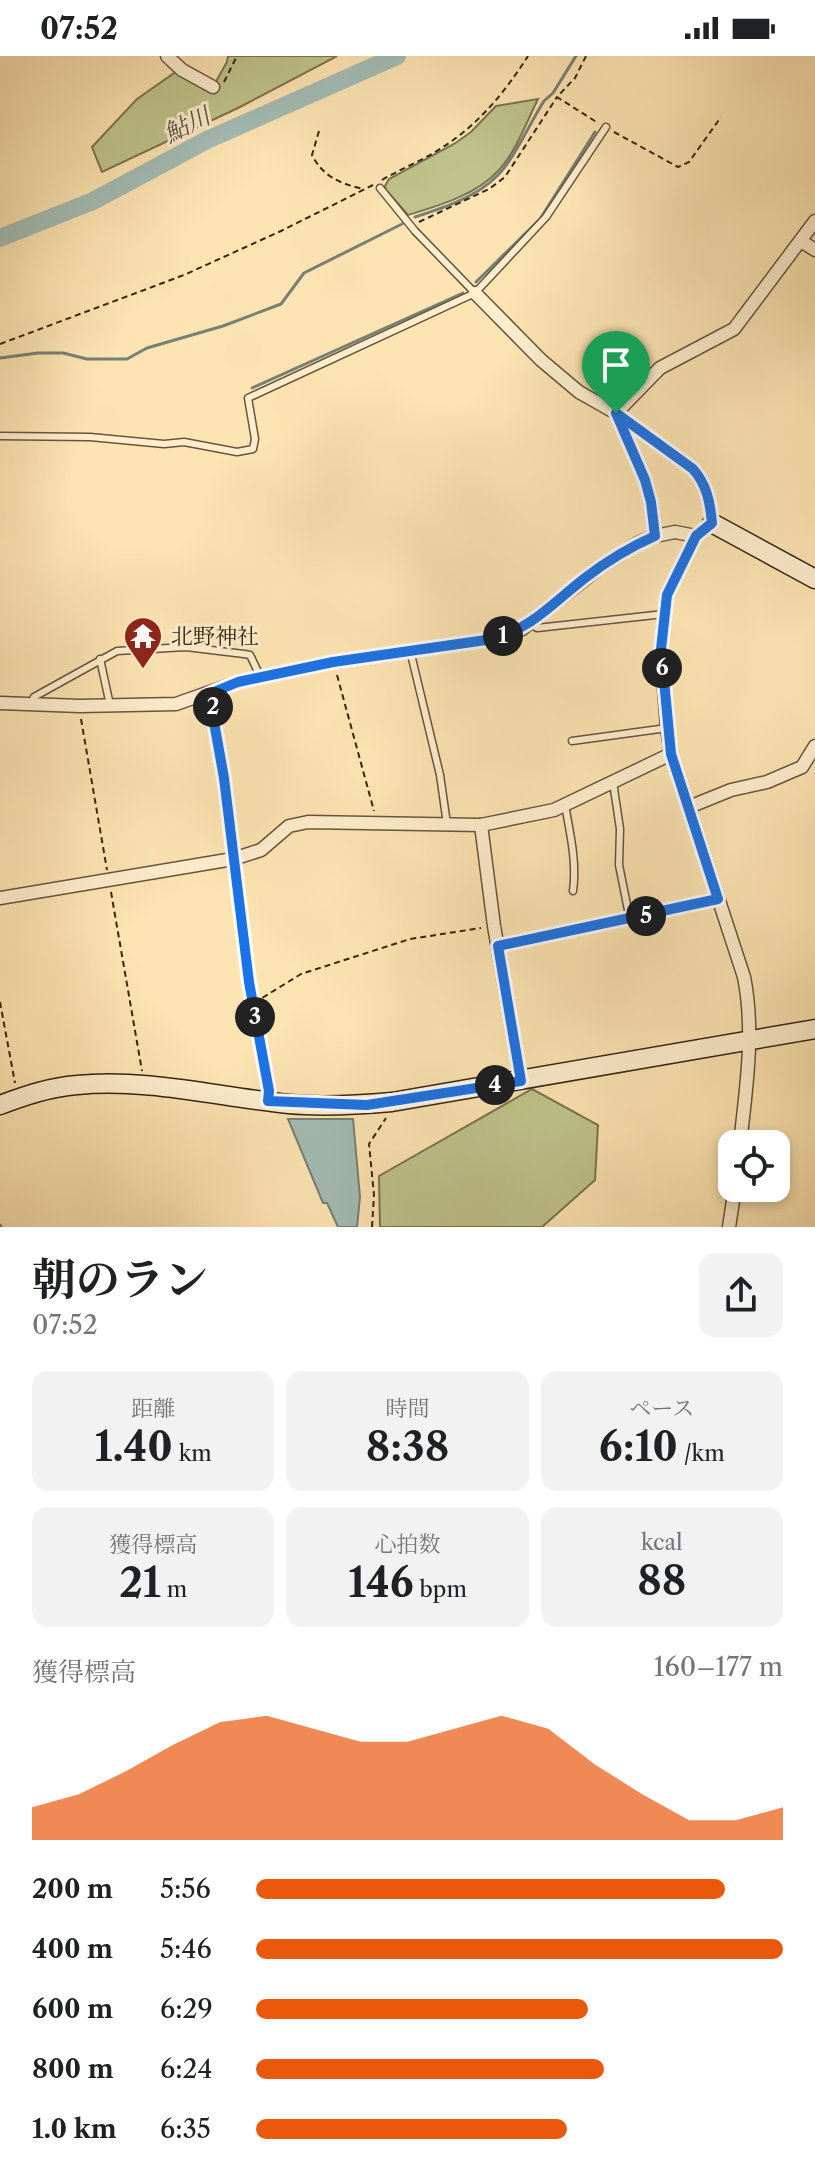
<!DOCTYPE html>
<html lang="ja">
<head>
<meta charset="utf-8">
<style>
	body { margin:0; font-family:"Libre Caslon Text","Noto Serif JP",serif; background:#f2f2f2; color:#202124; height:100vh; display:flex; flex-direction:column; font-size:30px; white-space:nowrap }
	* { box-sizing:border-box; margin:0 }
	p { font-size:26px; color:#757577 }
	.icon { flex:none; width:44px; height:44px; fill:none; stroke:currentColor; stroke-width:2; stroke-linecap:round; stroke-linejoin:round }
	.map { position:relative; height:1171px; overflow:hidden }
	.side { display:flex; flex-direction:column; background:#fff; flex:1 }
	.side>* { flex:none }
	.tools { position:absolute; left:718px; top:1074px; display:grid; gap:16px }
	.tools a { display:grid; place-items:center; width:72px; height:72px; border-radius:16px; background:#fff; box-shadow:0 4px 12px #0003; font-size:40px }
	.pin { position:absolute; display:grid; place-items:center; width:68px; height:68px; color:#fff; margin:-82px -34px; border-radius:50% 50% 50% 0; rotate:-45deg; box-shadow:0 0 8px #0007 }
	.pin .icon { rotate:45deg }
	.km { position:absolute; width:40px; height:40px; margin:-20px; border-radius:50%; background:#222; color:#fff; font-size:22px; line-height:40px; text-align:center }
	.round { display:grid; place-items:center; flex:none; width:84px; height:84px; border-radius:16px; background:#f2f2f2 }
	.headline { display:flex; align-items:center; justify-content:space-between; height:136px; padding:0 32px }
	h1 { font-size:44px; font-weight:700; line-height:60px }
	.stats { display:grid; grid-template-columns:repeat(3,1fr); gap:12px; height:136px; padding:8px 32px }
	.stats div { display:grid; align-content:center; border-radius:16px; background:#f2f2f2; text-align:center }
	.stats b { font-size:40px; font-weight:700 }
	.stats small { font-size:22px; font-weight:400 }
	.stats p { font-size:22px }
	.chart { height:224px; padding:16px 32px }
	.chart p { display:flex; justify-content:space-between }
	.chart svg { width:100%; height:144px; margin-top:8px; fill:#ea580c; opacity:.7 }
	ul { padding:0 32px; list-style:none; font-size:26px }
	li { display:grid; grid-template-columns:128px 96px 1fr; align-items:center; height:60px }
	li i { height:20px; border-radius:10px; background:#ea580c }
	.status { display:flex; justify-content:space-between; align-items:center; height:56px; padding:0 40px; background:#fff; direction:ltr }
	.status svg { height:22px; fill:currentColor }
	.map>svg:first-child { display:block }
	.green { fill:#c0c48c; stroke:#7b7450; stroke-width:2 }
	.water { fill:#a3bdb6; stroke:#778075; stroke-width:2 }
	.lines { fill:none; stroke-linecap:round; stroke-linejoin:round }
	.stream { stroke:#778075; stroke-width:3 }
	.river { stroke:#a3bdb6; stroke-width:18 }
	.lane-casing { stroke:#68543c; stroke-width:9 }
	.street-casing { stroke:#68543c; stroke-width:15 }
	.secondary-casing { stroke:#362414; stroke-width:21 }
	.path { stroke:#362414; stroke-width:2; stroke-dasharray:6 4; stroke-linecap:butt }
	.lane { stroke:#feeece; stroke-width:6 }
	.street { stroke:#feeece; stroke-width:12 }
	.secondary { stroke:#feeece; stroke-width:18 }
	.route-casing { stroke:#fff; stroke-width:16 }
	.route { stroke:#1a73e8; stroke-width:10 }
	.labels { text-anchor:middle; stroke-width:6; stroke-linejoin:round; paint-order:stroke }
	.poi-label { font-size:22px; fill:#362414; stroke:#feeece; text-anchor:start }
	.water-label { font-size:24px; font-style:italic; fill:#575245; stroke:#feeece }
</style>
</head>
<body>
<div class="status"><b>07:52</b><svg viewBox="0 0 49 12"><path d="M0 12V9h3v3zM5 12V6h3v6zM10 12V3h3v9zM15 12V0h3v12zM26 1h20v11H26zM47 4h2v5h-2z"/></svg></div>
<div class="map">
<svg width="815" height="1171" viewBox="0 0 815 1171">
	<rect width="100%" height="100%" fill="#fde5b3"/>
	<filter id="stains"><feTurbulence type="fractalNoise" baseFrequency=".0025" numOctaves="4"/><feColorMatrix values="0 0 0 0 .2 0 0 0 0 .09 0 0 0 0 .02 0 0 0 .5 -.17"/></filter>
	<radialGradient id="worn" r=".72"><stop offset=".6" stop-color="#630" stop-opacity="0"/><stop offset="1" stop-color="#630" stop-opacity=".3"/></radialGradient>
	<!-- green -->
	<g class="green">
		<path d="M228 0H337L238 52 102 116 92 91 137 43 177 15 210 36 227 6Z"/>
		<path d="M538 43C526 67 516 96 498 115 476 139 438 150 408 159L386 134 385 130 389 123 454 88 471 76 496 50Z"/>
		<path d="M532 1033 598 1069 595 1124 542 1171H380L379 1120Z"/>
	</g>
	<!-- water -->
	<path class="water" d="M288 1063H353L360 1141 357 1171H338L327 1147H323Z"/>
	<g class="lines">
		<!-- stream -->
		<g class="stream">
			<path d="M415 161C443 152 477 141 498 119 514 103 531 65 544 45L553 37 576 0"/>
			<path d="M476 226 540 163 595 76"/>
			<path d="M0 302 38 297H63L87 303H127L147 292 223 270 281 248 304 217 402 168"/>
			<path d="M252 332 463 237"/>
			<path d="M0 1169 1 1171"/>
		</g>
		<!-- river -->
		<path class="river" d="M0 182 93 145 207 84 397 0"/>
		<!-- lane casing -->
		<g class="lane-casing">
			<g id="lane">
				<path d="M380 132 415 175 475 237"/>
				<path d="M0 380 90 381 164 388 184 386 237 396 253 393 255 383 248 342 475 237 546 161 606 71"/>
				<path d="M530 568 537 572 664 558"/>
				<path d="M410 594 440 719 447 768"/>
				<path d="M100 603 110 649"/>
				<path d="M31 648 34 641 117 595 186 591 244 598 250 599 260 620"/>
				<path d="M572 685 667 672"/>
				<path d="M613 726 620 773 619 809 630 864"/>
				<path d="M565 749C570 777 577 806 573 835"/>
			</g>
		</g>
		<!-- street casing -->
		<g class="street-casing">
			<g id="street">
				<path d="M167 0 182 14 213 31"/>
				<path d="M801 185 815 194"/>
				<path d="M475 237 541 304 579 336 616 357 693 413C707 429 710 446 712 467L696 480 667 539 661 593 667 672 671 698 744 921C755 976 746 1033 740 1088"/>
				<path d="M655 480 651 446 645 424 616 357 660 312 734 273 815 165"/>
				<path d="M0 647 80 650 176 648 238 626 333 606 493 583 522 573 599 512 638 487 655 480 675 476 696 480"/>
				<path d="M689 751 731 734 767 726 802 711 815 690"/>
				<path d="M481 769 494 870 521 1025"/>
				<path d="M0 842 233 803 261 794 289 770 308 766 481 769 554 754 671 698"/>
				<path d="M498 890 718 843"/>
				<path d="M729 1171 735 1132"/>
			</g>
		</g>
		<!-- secondary casing -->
		<g class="secondary-casing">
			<g id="secondary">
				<path d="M712 467 815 523"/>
				<path d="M0 1049C24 1040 50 1031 77 1029 147 1022 219 1041 289 1048 323 1051 358 1049 392 1046L815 973"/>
			</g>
		</g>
		<!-- path -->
		<g class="path">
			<path d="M586 0 575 22 557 41 598 67"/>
			<path d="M224 26 237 0"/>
			<path d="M319 75 312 99C323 121 341 128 364 133"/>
			<path d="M614 76 678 111 689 106 721 61"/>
			<path d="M382 124C402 112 424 104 443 91 479 68 505 36 528 0"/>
			<path d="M419 166 489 133 505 121 557 41"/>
			<path d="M0 288 184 219 281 175 373 129"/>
			<path d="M337 619 374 755"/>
			<path d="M212 647 232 791"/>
			<path d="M81 663 107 814"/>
			<path d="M234 813 249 926 269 1032"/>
			<path d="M111 836 142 1015"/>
			<path d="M0 946 15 1027"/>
			<path d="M254 947 301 918 410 883 481 872"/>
			<path d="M372 1171 374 1139 369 1088 386 1062"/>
		</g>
		<!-- lane -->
		<use href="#lane" class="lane"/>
		<!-- street -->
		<use href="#street" class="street"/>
		<!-- secondary -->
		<use href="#secondary" class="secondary"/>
	</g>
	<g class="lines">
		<!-- route casing -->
		<g class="route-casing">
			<path id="route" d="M616 357 693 413C707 429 710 446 712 467L696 480 667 539 661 593 671 698 718 843 498 890 521 1025 367 1049 268 1045 269 1035 249 926 224 722 209 638 238 626 333 606 493 583C531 573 555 545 585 522 607 505 630 491 655 480L651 446 645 424Z"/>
		</g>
		<!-- route -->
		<use href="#route" class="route"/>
	</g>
	<!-- icons -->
	<defs>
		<g id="temple-pin" transform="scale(2)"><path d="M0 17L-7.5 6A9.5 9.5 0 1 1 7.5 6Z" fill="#8f2418" stroke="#feeece"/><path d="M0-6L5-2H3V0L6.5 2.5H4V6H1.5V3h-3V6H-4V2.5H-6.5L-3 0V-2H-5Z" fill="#fff"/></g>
	</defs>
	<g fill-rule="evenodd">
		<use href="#temple-pin" x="143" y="580"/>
	</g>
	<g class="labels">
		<!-- poi labels -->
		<g class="poi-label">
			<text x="171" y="588">北野神社</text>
		</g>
		<!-- water labels -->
		<g class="water-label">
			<text transform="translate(187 69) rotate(-26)" y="8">鮎川</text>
		</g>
	</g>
	<rect width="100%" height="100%" filter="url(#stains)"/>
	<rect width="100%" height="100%" fill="url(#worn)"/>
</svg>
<div class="tools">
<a><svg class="icon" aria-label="locate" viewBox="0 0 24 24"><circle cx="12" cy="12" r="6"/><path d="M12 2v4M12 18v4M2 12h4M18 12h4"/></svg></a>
</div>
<div class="pin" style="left:616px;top:357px;background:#1e9e55"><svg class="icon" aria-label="arrive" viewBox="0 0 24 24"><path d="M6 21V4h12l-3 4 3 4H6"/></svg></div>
<b class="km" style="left:503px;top:580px">1</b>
<b class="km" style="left:213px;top:651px">2</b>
<b class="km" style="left:255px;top:961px">3</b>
<b class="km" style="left:495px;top:1029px">4</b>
<b class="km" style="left:646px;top:860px">5</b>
<b class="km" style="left:662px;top:612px">6</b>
</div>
<section class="side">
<div class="headline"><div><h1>朝のラン</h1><p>07:52</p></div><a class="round"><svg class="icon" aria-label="share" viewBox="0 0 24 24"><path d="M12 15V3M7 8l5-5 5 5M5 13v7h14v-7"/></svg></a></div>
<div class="stats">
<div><p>距離</p><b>1.40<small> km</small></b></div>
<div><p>時間</p><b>8:38</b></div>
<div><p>ペース</p><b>6:10<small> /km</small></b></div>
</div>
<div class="stats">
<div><p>獲得標高</p><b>21<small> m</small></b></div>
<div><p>心拍数</p><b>146<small> bpm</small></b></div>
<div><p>kcal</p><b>88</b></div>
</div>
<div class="chart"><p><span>獲得標高</span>160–177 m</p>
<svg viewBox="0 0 160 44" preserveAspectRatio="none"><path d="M0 44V34L10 30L20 23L30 15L40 8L50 6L60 10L70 14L80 14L90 10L100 6L110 10L120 21L130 30L140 38L150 38L160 34V44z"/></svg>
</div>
<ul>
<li><b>200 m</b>5:56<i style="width:89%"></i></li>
<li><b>400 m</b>5:46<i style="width:100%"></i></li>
<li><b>600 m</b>6:29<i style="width:63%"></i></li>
<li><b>800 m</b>6:24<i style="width:66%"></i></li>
<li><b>1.0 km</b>6:35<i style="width:59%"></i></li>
</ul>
</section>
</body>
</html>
